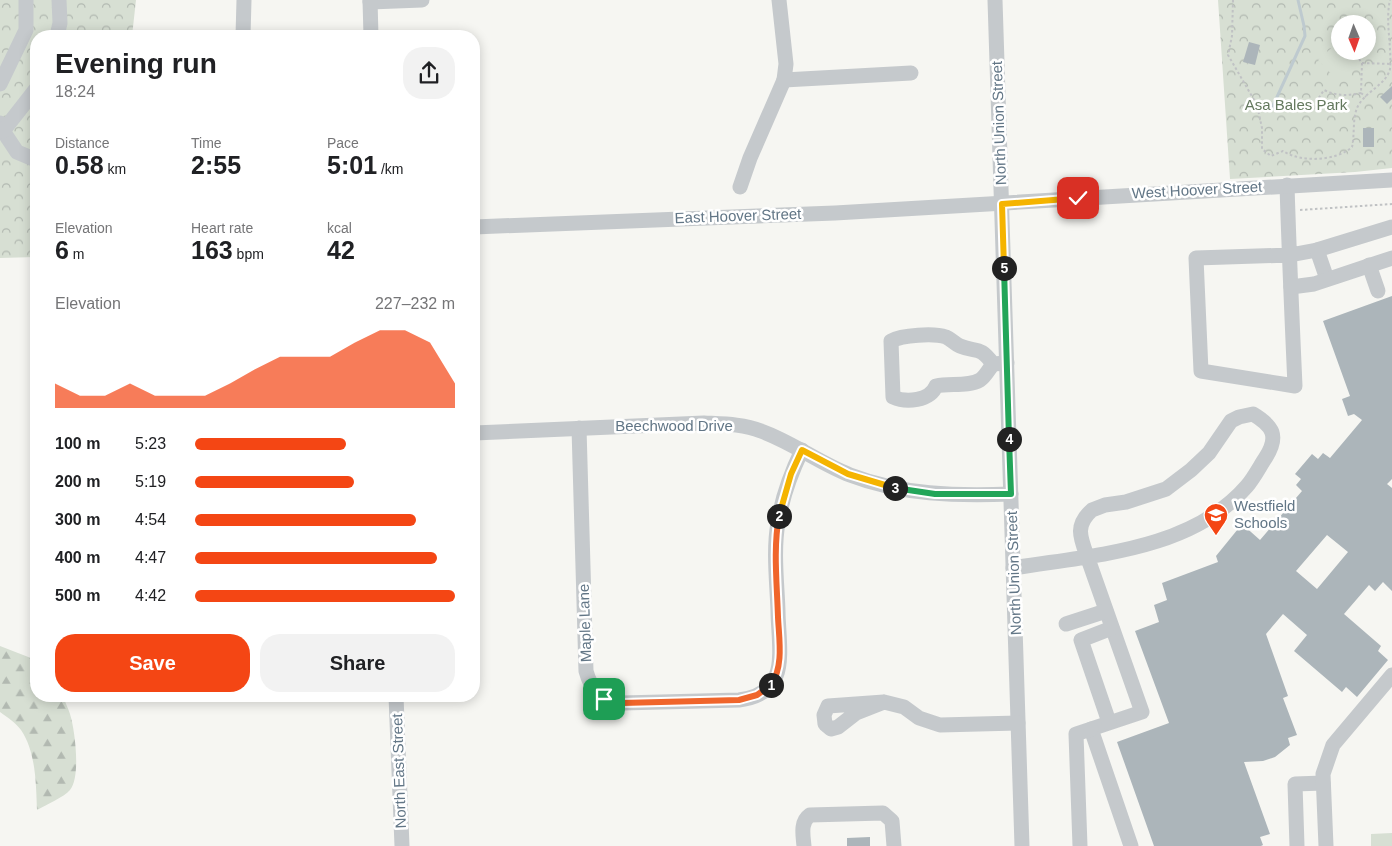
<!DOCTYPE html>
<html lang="en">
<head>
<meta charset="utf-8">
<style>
	body { margin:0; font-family:Helvetica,sans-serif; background:#f2f2f2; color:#202124; height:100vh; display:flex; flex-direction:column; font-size:19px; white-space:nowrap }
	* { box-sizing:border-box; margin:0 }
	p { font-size:16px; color:#757577 }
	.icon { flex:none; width:28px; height:28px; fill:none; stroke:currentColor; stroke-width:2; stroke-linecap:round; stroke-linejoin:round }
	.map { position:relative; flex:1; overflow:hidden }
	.panel { position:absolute; left:30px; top:30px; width:450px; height:672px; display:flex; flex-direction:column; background:#fff; border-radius:20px; box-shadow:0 2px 12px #0003 }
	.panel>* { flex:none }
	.needle { width:32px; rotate:178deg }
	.tools { position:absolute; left:1331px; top:15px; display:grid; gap:10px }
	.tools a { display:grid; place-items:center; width:45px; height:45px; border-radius:50%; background:#fff; box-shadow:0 2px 12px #0003; font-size:25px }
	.pin { position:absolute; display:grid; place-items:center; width:42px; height:42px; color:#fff; margin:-21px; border-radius:10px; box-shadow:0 2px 8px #0006 }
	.km { position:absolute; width:25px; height:25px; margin:-12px; border-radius:50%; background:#222; color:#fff; font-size:14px; line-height:25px; text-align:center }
	.round { display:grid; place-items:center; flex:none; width:52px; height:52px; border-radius:20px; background:#f2f2f2 }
	.overview { display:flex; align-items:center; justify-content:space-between; height:85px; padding:0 25px }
	h1 { font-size:28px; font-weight:700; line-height:38px }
	.metrics { display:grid; grid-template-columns:repeat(3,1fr); gap:8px; height:85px; padding:5px 25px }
	.metrics div { display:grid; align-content:center }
	.metrics b { font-size:25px; font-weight:700 }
	.metrics small { font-size:14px; font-weight:400 }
	.metrics p { font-size:14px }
	.chart { height:140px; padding:10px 25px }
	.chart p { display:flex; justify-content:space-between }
	.chart svg { width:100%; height:90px; margin-top:5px; fill:#f44614; opacity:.7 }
	.cta { display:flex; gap:10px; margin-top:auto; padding:10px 25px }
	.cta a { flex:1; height:58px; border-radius:20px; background:#f44614; color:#fff; font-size:20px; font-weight:700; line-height:58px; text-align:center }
	.cta a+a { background:#f2f2f2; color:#202124 }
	ul { padding:0 25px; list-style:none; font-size:16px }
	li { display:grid; grid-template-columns:80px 60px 1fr; align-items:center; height:38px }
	li i { height:12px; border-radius:6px; background:#f44614 }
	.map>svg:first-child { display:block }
	.forest { fill:url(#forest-firs) }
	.park { fill:url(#park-crowns); fill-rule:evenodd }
	.pitch { fill:#d7dfd3 }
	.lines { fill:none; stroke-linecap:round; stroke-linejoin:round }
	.stream { stroke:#becacf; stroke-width:3 }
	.building { fill:#acb5ba; fill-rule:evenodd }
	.path { stroke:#c0c2c4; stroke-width:2; stroke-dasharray:2.5 2.5; stroke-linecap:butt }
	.minor { stroke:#c5c9cc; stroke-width:15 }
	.split-1-casing { stroke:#fff; stroke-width:10 }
	.split-2-casing { stroke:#fff; stroke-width:10 }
	.split-3-casing { stroke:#fff; stroke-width:10 }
	.split-4-casing { stroke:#fff; stroke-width:10 }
	.split-5-casing { stroke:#fff; stroke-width:10 }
	.split-6-casing { stroke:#fff; stroke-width:10 }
	.split-1 { stroke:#f0652b; stroke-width:6 }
	.split-2 { stroke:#f0652b; stroke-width:6 }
	.split-3 { stroke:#f5b400; stroke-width:6 }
	.split-4 { stroke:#22a559; stroke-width:6 }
	.split-5 { stroke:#22a559; stroke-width:6 }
	.split-6 { stroke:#f5b400; stroke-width:6 }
	.labels { text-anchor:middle; stroke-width:5; stroke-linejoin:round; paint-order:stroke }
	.park-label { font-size:15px; fill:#63785d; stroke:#fff }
	.street-label { font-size:15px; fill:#627686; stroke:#fff }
	.poi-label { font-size:15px; fill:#627686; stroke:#fff; text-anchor:start }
</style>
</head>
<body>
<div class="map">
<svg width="1392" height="846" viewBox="0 0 1392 846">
	<defs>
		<pattern id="forest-firs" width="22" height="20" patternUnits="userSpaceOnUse" patternTransform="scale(1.25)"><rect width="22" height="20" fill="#d7dfd3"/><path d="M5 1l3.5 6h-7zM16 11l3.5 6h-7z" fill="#b2b9b1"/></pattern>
		<pattern id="park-crowns" width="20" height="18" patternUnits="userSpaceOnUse" patternTransform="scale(1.25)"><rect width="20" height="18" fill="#d7dfd3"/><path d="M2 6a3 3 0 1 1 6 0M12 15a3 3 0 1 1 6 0" fill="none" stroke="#b2b9b1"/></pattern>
	</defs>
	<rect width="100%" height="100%" fill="#f6f6f2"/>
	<!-- forest -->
	<path class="forest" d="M0 646 36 660V696H63C65 702 68 708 70 714 75 730 81 777 70 790 64 797 46 805 37 810 36 784 36 752 21 730 16 723 7 717 0 712Z"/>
	<!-- park -->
	<g class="park">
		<path d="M0 0H136L132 36H36V257L0 258Z"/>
		<path d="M1218 0H1392V168L1355 172 1230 179ZM1340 24H1368V51H1340Z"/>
	</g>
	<!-- pitch -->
	<g class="pitch">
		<path d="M1368 36 1376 44 1336 79 1318 60 1340 40V51H1368Z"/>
		<path d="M1392 833V846H1371V834Z"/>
	</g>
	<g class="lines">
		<!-- stream -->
		<path class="stream" d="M1271 110 1305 36 1304 26 1298 0"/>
	</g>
	<!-- building -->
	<g class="building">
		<path d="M1249 42 1260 45 1255 65 1243 62Z"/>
		<path d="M1392 86V99L1387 104 1380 97Z"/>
		<rect x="1363" y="128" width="11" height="19"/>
		<path d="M1392 296V479L1387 484 1392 488V591L1383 582 1375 591 1369 585 1344 614 1381 646 1378 651 1388 660 1357 697 1346 687 1342 692 1294 651 1307 635 1283 614 1266 634 1288 696 1283 698 1297 735 1288 738 1290 745 1275 757 1263 761 1244 762 1270 834 1260 837 1263 845 1261 846H1154L1117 742 1169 723 1135 631 1159 622 1154 605 1167 600 1162 583 1218 562 1216 556 1242 524 1260 540 1302 491 1296 485 1301 479 1295 474 1312 454 1318 459 1323 453 1330 458 1362 420 1354 414 1348 416 1342 399 1350 396 1323 321ZM1327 535 1348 552 1317 589 1296 571Z"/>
		<path d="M870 837V846H847V838Z"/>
	</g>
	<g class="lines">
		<!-- path -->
		<g class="path">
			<path d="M1233 0 1232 36 1228 55 1257 105 1262 128V149L1271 156 1283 151C1301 163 1337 161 1352 147 1355 135 1352 117 1358 106 1366 91 1386 85 1390 69 1392 46 1385 22 1390 0"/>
			<path d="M1359 59 1362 63 1391 64"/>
			<path d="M1362 63 1361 93 1366 97"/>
			<path d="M1316 102 1324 90C1337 96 1346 96 1361 93"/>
			<path d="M1300 210 1392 204"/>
		</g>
		<!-- minor -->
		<g class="minor">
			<path d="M370 0 371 36"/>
			<path d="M995 0 1022 846"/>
			<path d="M370 2 422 0"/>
			<path d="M57 36 60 23 59 0"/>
			<path d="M243 36 244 0"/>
			<path d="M784 80 911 73"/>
			<path d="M0 84 26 30V0"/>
			<path d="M0 123 3 131 17 152 36 160"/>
			<path d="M3 131 36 89"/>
			<path d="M1287 185C1289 252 1292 319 1295 386L1201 371 1196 258 1290 255 1317 250"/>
			<path d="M740 187 750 158 784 80 786 64 779 0"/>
			<path d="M474 227 835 213 1392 180"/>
			<path d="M1369 265 1378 291"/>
			<path d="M1327 279 1317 250 1392 227"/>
			<path d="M1291 287 1314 284 1392 258"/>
			<path d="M993 364C979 345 977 353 960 346 955 344 951 339 946 337 934 333 902 335 891 341L893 397C906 403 930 401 936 386 950 383 968 387 980 380 985 377 989 369 993 364L1007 363"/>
			<path d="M579 428 586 671C591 690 602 701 622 703L739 700C754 698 770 692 776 676 783 660 778 629 778 611 777 582 773 551 778 523 782 497 791 473 802 450"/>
			<path d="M474 433 704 423C723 424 743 424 761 431 792 442 819 463 850 475 902 495 956 496 1011 494"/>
			<path d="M1013 568C1092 555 1191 551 1247 486 1254 478 1260 466 1266 457 1279 436 1273 426 1253 414L1239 417 1231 421 1209 453 1191 470 1166 489 1126 502 1105 505 1092 510C1075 525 1080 537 1087 556L1142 712 1091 729 1131 846"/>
			<path d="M1066 624 1106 611"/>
			<path d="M396 696 402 846"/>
			<path d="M884 702 856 713 838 727 831 729 825 724 824 715 828 706 884 702 904 707 919 718 940 725 1018 723"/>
			<path d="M1109 722 1081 640 1112 628"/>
			<path d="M804 846C803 835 800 822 810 815L883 813 892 821 894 846"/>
			<path d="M1080 846 1076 734 1091 729"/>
			<path d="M1297 846 1295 784 1323 783"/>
			<path d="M1326 846 1323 774 1333 745 1392 675"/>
		</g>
	</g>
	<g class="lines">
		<!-- split-1 casing -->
		<g class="split-1-casing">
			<path id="split-1" d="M604 699 622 703 739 700 757 695 771 685"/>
		</g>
		<!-- split-2 casing -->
		<g class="split-2-casing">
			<path id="split-2" d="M771 685C784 666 779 639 778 617 777 584 773 549 779 516"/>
		</g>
		<!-- split-3 casing -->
		<g class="split-3-casing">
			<path id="split-3" d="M779 516 791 474 802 450 848 474 895 488"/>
		</g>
		<!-- split-4 casing -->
		<g class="split-4-casing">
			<path id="split-4" d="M895 488 935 494H1011L1009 439"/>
		</g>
		<!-- split-5 casing -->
		<g class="split-5-casing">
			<path id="split-5" d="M1004 268 1009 439"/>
		</g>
		<!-- split-6 casing -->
		<g class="split-6-casing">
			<path id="split-6" d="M1004 268 1002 204 1078 198"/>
		</g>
		<!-- split-1 -->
		<use href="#split-1" class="split-1"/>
		<!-- split-2 -->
		<use href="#split-2" class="split-2"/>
		<!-- split-3 -->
		<use href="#split-3" class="split-3"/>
		<!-- split-4 -->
		<use href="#split-4" class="split-4"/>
		<!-- split-5 -->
		<use href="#split-5" class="split-5"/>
		<!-- split-6 -->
		<use href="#split-6" class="split-6"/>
	</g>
	<!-- icons -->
	<defs>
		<g id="school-pin" transform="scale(1.25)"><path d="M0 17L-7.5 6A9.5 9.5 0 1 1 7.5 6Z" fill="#f44614" stroke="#fff"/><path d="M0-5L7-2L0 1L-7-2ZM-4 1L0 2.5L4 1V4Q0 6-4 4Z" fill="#fff"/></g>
	</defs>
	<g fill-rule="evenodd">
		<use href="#school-pin" x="1216" y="515"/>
	</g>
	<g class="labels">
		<!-- park labels -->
		<g class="park-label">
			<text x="1296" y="110">Asa Bales Park</text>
		</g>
		<!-- street labels -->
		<g class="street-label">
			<text transform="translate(999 123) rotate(-92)" y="5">North Union Street</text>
			<text transform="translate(1197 190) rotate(-3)" y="5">West Hoover Street</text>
			<text transform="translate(738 216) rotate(-2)" y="5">East Hoover Street</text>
			<text x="674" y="431">Beechwood Drive</text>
			<text transform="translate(1014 573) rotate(-92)" y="5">North Union Street</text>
			<text transform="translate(585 623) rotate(-92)" y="5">Maple Lane</text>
			<text transform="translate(399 771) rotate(-92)" y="5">North East Street</text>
		</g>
		<!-- poi labels -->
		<g class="poi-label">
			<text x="1234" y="511">Westfield<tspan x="1234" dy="17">Schools</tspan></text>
		</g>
	</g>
</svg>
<div class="tools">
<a><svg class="needle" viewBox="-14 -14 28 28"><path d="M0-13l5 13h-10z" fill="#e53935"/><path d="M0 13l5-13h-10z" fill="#757577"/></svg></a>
</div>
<div class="pin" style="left:604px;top:699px;background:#1e9e55"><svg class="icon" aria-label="arrive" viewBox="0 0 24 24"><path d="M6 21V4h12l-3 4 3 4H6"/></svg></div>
<div class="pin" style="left:1078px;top:198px;background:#d93025"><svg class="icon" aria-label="check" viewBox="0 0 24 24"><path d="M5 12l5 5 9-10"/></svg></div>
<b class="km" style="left:771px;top:685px">1</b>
<b class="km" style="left:779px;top:516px">2</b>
<b class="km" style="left:895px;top:488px">3</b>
<b class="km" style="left:1009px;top:439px">4</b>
<b class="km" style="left:1004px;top:268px">5</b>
<section class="panel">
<div class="overview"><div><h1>Evening run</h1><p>18:24</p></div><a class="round"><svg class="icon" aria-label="share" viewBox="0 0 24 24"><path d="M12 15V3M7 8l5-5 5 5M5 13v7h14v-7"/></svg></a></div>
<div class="metrics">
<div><p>Distance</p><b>0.58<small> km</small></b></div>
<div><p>Time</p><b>2:55</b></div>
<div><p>Pace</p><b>5:01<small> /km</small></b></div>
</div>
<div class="metrics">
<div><p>Elevation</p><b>6<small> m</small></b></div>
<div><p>Heart rate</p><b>163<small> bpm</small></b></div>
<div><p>kcal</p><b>42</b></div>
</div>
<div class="chart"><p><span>Elevation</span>227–232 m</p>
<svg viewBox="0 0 160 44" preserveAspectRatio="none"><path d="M0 44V32L10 38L20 38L30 32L40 38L50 38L60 38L70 32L80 25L90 19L100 19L110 19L120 12L130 6L140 6L150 12L160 32V44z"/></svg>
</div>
<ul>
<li><b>100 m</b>5:23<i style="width:58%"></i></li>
<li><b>200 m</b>5:19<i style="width:61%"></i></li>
<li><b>300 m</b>4:54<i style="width:85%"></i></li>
<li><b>400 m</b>4:47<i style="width:93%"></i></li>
<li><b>500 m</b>4:42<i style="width:100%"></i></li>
</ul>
<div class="cta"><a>Save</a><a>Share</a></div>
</section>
</div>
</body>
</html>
